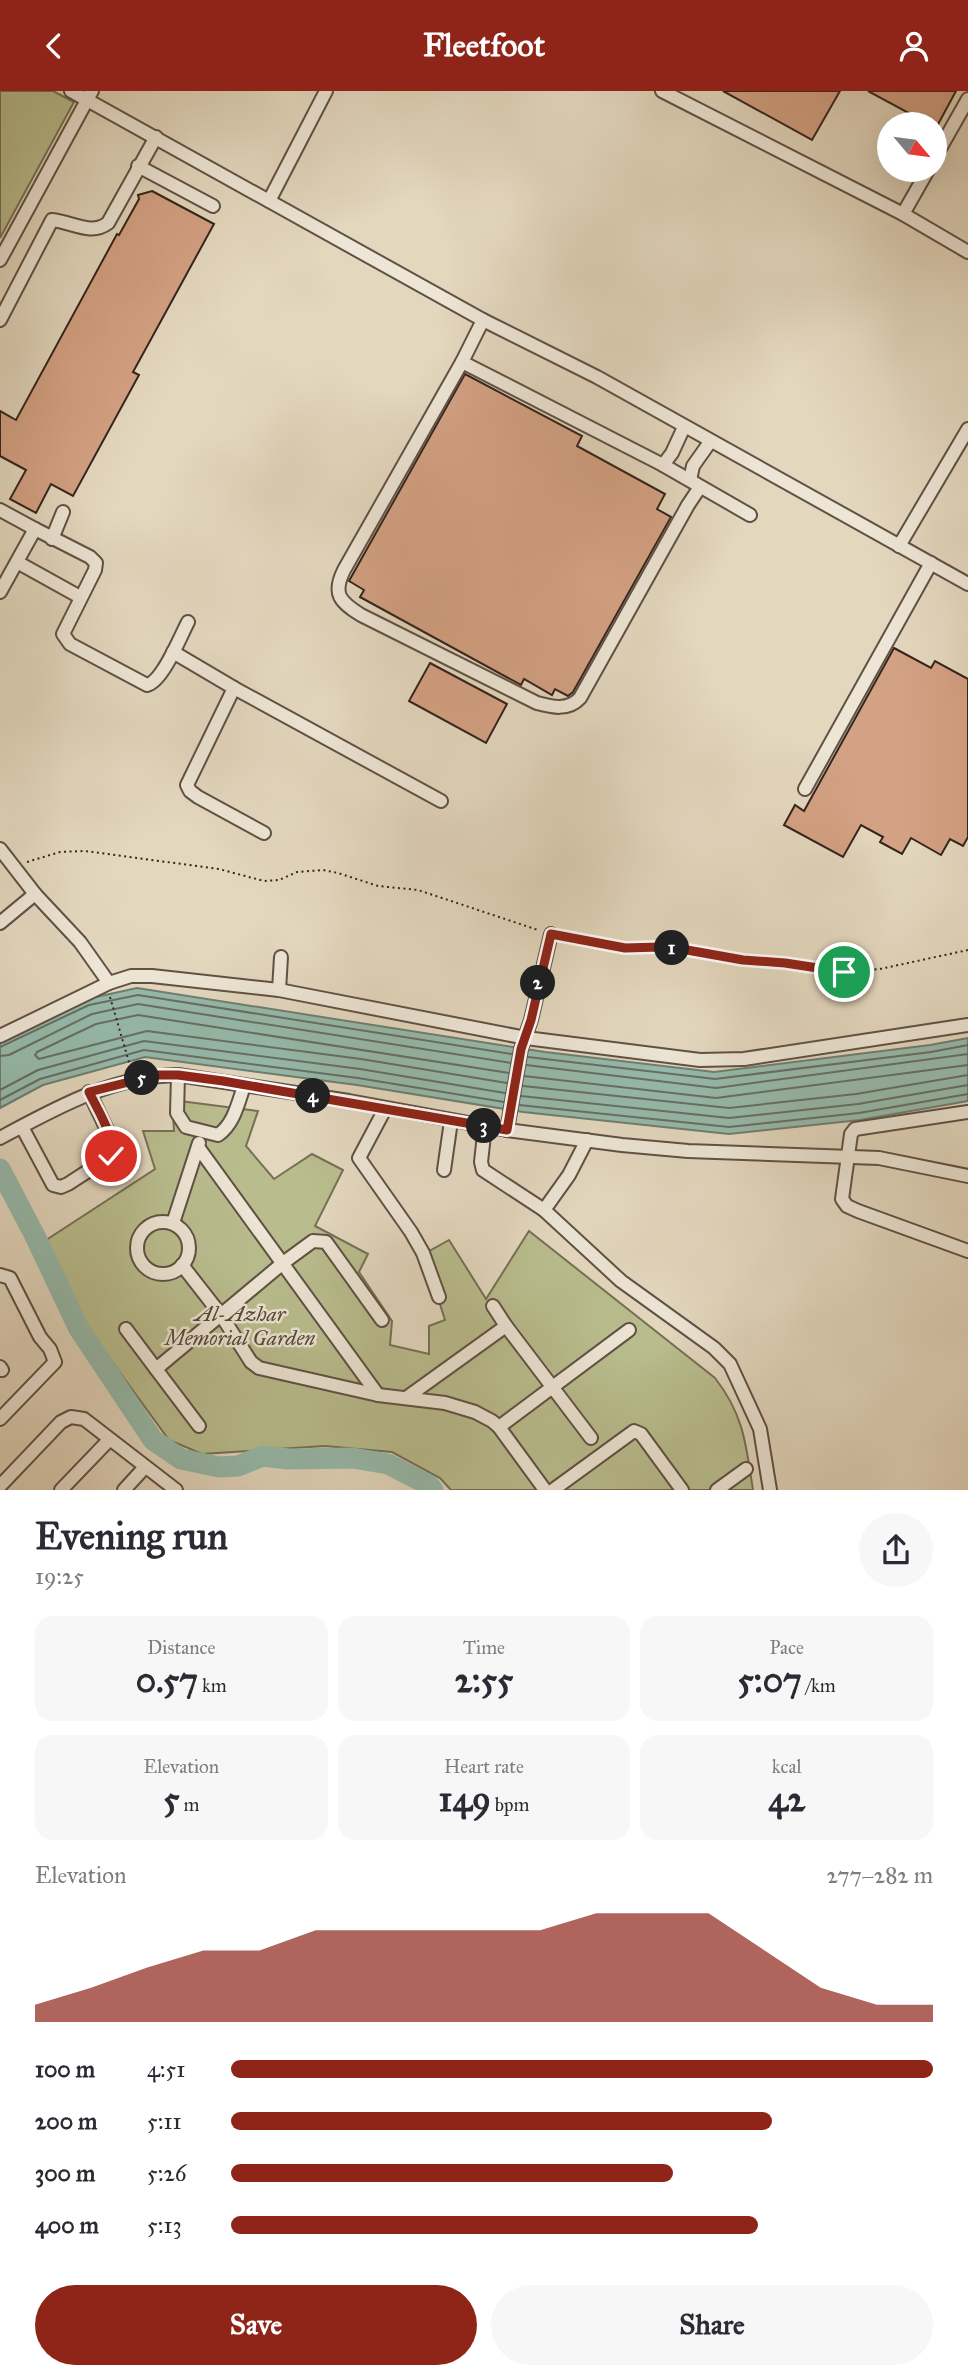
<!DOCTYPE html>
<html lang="en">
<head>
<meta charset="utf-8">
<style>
	body { margin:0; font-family:"IM FELL Great Primer",serif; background:#f7f7f7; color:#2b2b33; height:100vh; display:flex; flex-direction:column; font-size:26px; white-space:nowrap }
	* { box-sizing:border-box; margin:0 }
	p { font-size:23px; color:#7c7c81 }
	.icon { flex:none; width:38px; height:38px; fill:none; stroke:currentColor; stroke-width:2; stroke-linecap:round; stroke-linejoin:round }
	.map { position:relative; height:1399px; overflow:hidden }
	.details { display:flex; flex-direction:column; background:#fff; flex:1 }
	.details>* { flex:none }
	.needle { width:46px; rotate:119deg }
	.buttons { position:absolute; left:877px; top:21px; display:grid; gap:14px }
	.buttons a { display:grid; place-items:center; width:70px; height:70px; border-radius:50%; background:#fff; box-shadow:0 7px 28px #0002; font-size:35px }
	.pin { position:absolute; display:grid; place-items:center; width:60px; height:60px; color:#fff; margin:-30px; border:4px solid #fff; border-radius:50%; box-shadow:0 2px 7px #0007 }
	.km { position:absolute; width:35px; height:35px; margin:-18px; border-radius:50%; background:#222; color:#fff; font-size:19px; line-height:35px; text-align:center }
	.round { display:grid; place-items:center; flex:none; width:74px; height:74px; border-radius:37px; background:#f7f7f7 }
	.headline { display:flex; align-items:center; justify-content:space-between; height:119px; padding:0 35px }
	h1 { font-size:38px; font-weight:700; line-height:52px }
	.stats { display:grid; grid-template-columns:repeat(3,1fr); gap:10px; height:119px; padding:7px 35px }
	.stats div { display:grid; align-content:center; border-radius:18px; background:#f7f7f7; text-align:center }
	.stats b { font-size:35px; font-weight:700 }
	.stats small { font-size:19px; font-weight:400 }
	.stats p { font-size:19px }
	.chart { height:196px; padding:14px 35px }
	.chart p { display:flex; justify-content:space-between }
	.chart svg { width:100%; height:126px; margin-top:7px; fill:#8f2418; opacity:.7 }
	.button { display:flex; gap:14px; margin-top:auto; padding:14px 35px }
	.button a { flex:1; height:80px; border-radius:42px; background:#8f2418; color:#fff; font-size:28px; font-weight:700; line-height:80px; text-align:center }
	.button a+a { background:#f7f7f7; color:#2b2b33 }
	ul { padding:0 35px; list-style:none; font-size:23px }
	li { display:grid; grid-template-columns:112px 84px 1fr; align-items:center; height:52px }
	li i { height:18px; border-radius:9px; background:#8f2418 }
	header { display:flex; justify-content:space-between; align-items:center; height:91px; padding:0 35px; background:#8f2418; color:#fff; font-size:32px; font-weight:700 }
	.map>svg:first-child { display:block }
	.green { fill:#b9bd8e; stroke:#767056; stroke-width:2 }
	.water { fill:#96baab; stroke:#6f7e72; stroke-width:2 }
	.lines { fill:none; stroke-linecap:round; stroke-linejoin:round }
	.shore { stroke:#656f64; stroke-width:2 }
	.river { stroke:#96baab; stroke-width:21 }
	.building { fill:#d3a183; stroke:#34241d; stroke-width:2 }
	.minor-casing { stroke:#605145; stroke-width:16 }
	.path { stroke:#34241d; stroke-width:2; stroke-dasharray:2 3.5; stroke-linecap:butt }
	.minor { stroke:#ede5d5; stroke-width:12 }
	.route-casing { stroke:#fff; stroke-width:14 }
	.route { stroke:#8f2418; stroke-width:9 }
	.labels { text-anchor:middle; stroke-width:5; stroke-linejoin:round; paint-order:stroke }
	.park-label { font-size:21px; font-style:italic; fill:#554a39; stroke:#ede5d5 }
</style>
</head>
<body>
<header><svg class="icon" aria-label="back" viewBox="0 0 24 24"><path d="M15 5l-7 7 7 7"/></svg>Fleetfoot<svg class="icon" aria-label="person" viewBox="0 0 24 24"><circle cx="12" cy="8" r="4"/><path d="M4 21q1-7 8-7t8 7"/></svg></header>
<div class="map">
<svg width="968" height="1399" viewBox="0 0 968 1399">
	<rect width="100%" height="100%" fill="#e3d7be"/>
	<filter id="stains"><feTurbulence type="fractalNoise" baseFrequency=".00286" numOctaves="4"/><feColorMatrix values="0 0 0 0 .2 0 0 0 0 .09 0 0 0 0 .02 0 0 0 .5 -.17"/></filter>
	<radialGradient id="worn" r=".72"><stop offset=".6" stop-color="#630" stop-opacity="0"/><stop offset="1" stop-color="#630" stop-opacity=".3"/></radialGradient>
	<!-- green -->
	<g class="green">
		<path d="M0 0H53L74 11 0 147Z"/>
		<path d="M172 1009 258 1020 246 1055 274 1088 312 1063 343 1079 315 1135 368 1163 359 1181 392 1230 390 1254 429 1263V1235L445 1229 424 1163 449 1149 486 1208 529 1140 715 1287C744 1324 746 1354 753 1399H451L440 1387 392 1361 325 1355 202 1363 169 1349 83 1231 37 1155 155 1078 143 1040H174Z"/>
	</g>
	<!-- water -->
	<path class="water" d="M137 897 545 961 714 981 930 954 968 947V1010L860 1029 729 1043 523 1021 357 994 145 966 43 994 0 1017V950L87 908Z"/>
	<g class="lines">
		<!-- shore -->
		<g class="shore">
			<path d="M0 956 89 914 138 904 512 963"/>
			<path d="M0 965 9 964 92 923 138 913 511 972"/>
			<path d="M528 966 715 988 931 961 968 954"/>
			<path d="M526 974 716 997 968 963"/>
			<path d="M524 985 716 1007 968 974"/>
			<path d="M507 992 361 968 147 940 39 968 35 964 37 961 96 933 138 924 509 982"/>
			<path d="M523 995 729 1017 856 1003 968 984"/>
			<path d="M0 999 38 979 144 950 360 978 505 1002"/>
			<path d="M521 1005 729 1027 858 1013 968 994"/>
			<path d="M0 1009 40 988 144 959 358 987 504 1011"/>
			<path d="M519 1014 729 1036 859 1022 968 1003"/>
		</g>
		<!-- river -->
		<path class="river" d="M0 1078 35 1145 79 1238 153 1349 181 1368 219 1376 238 1375 263 1365 288 1368 353 1367 388 1373 429 1394 433 1399"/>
	</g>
	<!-- building -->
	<g class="building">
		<path d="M723 0H840L812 49Z"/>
		<path d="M868 0H956L936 37 934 33H929Z"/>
		<path d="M152 100 214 133 133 281 139 284 73 405 51 393 36 422 10 408 26 379 0 365V320L16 329 117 143 119 144 139 108 138 104Z"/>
		<path d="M465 283 582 345 577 355 665 403 657 418 671 426 573 601 568 605 555 598 552 604 524 588 521 594 360 506 364 499 349 490Z"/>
		<path d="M894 557 931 577 935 570 968 588V746L963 755 950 748 941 764 911 747 902 763 880 751 883 746 861 734 843 766 784 734 795 714 804 720Z"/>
		<path d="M430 572 507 613 486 652 409 610Z"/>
	</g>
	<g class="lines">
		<!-- minor casing -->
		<g class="minor-casing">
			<g id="minor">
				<path d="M71 0 483 229 597 286 968 493"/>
				<path d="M662 0 903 123"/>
				<path d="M934 68 968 8"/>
				<path d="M138 75 213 115"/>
				<path d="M928 79 903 123 968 161"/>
				<path d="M269 110 326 0"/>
				<path d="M0 169 92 0"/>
				<path d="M0 229 52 129C72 131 91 145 108 132L156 46"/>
				<path d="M462 271 483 229"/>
				<path d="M663 374 672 362 684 336"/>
				<path d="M690 389 693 375 710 351"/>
				<path d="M700 396 688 414 580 607C568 620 552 616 537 612L361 524C340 511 332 503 344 479L462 271 663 374 750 424"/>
				<path d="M0 419 35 438"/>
				<path d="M52 448 63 421"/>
				<path d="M899 455 968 338"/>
				<path d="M17 471 80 506"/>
				<path d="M0 501 35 438 90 466 96 472 95 479 63 543 70 553 147 594C163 590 180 546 188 531"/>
				<path d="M173 561 234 597 441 710"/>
				<path d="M234 597 187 694 190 700 198 706 264 742"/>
				<path d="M805 698 931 472"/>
				<path d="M0 758 35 803 80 851 109 892"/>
				<path d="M0 832 35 803"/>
				<path d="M279 899 281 866"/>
				<path d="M0 945 109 892 131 885H152L279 899 526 947 700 969 744 968 968 934"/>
				<path d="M178 984 177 1022 186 1036 218 1044C234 1033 238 1012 244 995"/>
				<path d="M385 1018 359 1067 411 1141 423 1162 439 1206"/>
				<path d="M968 1021 855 1038 851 1043 842 1108 847 1115 858 1120 968 1160"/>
				<path d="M485 1035 481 1071 483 1079 544 1119 569 1084 587 1049"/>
				<path d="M22 1036 53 1094 61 1096 68 1093 111 1065 113 1061 109 1043 89 1001"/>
				<path d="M507 1039 521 958 531 929 551 843"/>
				<path d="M0 1047C56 1017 112 985 178 984L349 1010 507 1039 622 1054 688 1060 879 1067 968 1085"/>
				<path d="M198 1056 378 1304"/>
				<path d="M444 1079 451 1030"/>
				<path d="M544 1119 621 1190 714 1257 730 1273 760 1338 770 1399"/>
				<circle cx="163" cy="1157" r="26"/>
				<path d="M173 1132 199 1052"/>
				<path d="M182 1174 221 1224 251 1271 259 1277 378 1304 445 1312 475 1321 492 1330 499 1336 545 1399"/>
				<path d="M0 1184 10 1187 40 1246 50 1258 55 1271 0 1328"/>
				<path d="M506 1235 591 1347"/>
				<path d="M126 1238 156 1278"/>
				<path d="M0 1276 2 1279"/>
				<path d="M406 1307 506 1235 493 1215"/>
				<path d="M199 1335 156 1278 283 1172 313 1150 326 1151 382 1229"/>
				<path d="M499 1336 629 1239"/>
				<path d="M0 1395 61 1331 71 1326 84 1328 176 1399"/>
				<path d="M61 1399 109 1349"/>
				<path d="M124 1399 145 1376"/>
				<path d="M553 1399 634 1340 641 1343 682 1399"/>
				<path d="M717 1399 746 1378"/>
			</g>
		</g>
		<!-- path -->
		<g class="path">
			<path d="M27 771 60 761 85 760 219 778 264 790 279 789 297 781 323 779 338 782 378 795 418 799 538 839"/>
			<path d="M564 846 625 857 666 856 743 869 785 872 844 881 880 878 968 859"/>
			<path d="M110 906 131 978"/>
		</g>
		<!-- minor -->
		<use href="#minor" class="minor"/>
	</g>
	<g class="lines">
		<!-- route casing -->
		<g class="route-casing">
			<path id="route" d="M111 1065C117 1049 96 1016 89 1001L157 984H178L223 990 507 1039 521 958 531 929 551 843 625 857 660 856 687 859 743 869 785 872 844 881"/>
		</g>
		<!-- route -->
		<use href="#route" class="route"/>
	</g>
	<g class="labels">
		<!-- park labels -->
		<g class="park-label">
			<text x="240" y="1230">Al-Azhar<tspan x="240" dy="24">Memorial Garden</tspan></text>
		</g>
	</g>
	<rect width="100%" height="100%" filter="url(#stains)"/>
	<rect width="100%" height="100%" fill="url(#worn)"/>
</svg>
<div class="buttons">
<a><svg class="needle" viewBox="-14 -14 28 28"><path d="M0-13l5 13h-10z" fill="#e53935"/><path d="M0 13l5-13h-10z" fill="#7c7c81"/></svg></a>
</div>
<div class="pin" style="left:844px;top:881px;background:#1e9e55"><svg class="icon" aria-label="arrive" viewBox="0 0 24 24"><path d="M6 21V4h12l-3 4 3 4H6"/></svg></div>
<div class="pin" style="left:111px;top:1065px;background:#d93025"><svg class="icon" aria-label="check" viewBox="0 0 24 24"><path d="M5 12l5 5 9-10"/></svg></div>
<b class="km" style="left:672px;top:857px">1</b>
<b class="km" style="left:538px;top:892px">2</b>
<b class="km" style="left:484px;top:1035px">3</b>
<b class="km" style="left:313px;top:1005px">4</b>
<b class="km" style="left:142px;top:987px">5</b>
</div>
<section class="details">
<div class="headline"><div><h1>Evening run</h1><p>19:25</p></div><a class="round"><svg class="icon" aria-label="share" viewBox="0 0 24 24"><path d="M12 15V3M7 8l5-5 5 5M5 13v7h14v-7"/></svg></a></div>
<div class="stats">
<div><p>Distance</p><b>0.57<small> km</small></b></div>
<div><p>Time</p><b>2:55</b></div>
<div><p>Pace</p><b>5:07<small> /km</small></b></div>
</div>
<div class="stats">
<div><p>Elevation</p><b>5<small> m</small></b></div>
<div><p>Heart rate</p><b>149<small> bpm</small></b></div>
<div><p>kcal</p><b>42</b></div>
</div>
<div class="chart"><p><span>Elevation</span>277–282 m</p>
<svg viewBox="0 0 160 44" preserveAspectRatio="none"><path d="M0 44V38L10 32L20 25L30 19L40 19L50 12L60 12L70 12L80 12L90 12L100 6L110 6L120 6L130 19L140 32L150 38L160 38V44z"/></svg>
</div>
<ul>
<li><b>100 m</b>4:51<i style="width:100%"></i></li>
<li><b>200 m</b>5:11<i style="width:77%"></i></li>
<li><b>300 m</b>5:26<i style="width:63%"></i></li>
<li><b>400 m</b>5:13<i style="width:75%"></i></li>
</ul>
<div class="button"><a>Save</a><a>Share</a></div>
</section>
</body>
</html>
